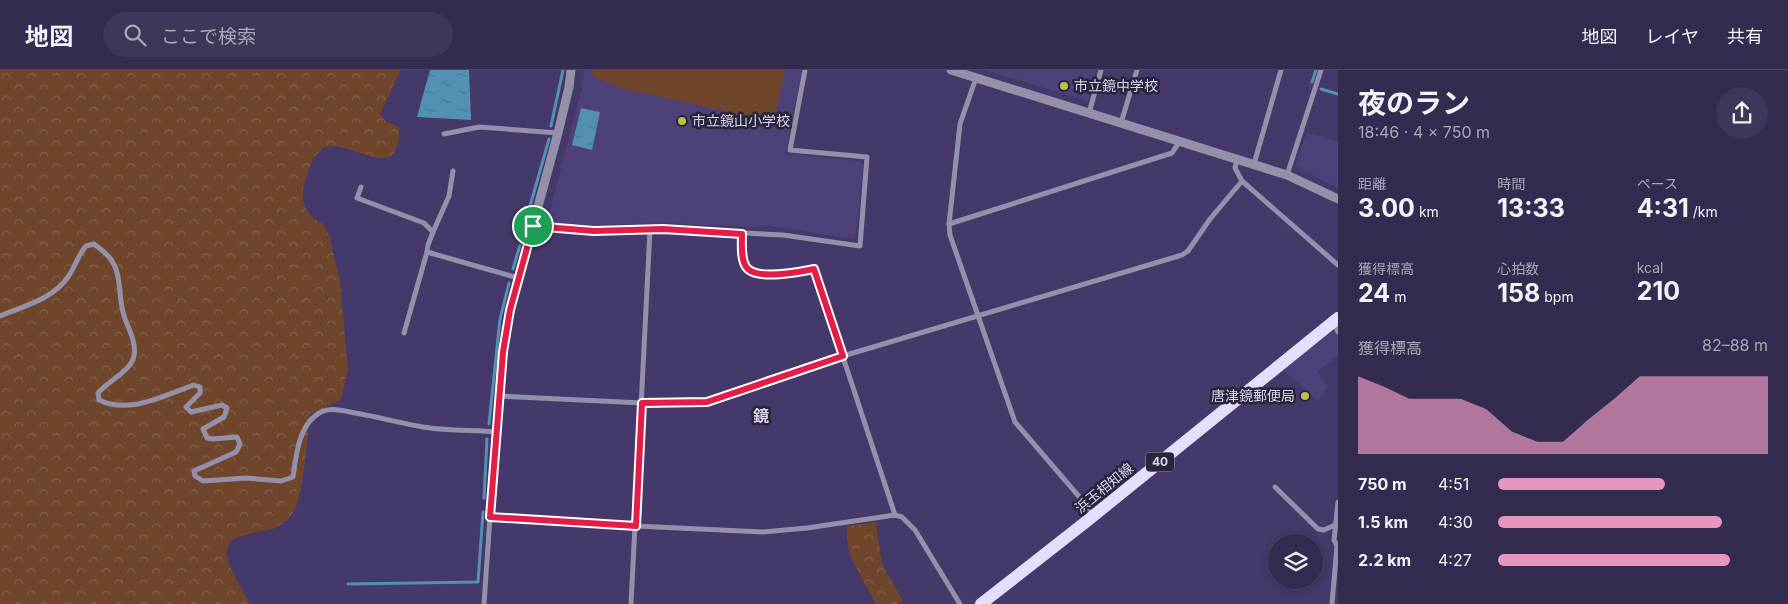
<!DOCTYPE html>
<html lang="ja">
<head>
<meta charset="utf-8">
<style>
	body { margin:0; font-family:Inter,"Noto Sans JP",sans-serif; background:#3e375a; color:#f1f3f6; height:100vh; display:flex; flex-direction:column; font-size:19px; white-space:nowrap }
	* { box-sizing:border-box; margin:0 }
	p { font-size:16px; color:#a9a7b7 }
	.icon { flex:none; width:28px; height:28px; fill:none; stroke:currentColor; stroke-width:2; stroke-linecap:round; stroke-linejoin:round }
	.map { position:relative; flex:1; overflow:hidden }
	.drawer { display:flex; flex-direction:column; background:#332b50; width:450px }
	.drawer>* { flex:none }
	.controls { position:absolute; left:1268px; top:464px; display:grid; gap:10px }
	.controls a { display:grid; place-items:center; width:55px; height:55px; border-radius:50%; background:#332b50; box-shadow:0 2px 8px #0003,0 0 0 1px #4e4767; font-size:25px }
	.pin { position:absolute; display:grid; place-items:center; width:42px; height:42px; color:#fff; margin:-21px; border:2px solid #fff; border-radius:50%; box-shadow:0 1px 5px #0007 }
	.round { display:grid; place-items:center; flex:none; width:52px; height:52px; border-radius:26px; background:#3e375a }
	.overview { display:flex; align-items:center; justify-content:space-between; height:85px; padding:0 20px }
	h1 { font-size:28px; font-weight:700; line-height:38px }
	.metrics { display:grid; grid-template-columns:repeat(3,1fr); gap:8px; height:85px; padding:5px 20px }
	.metrics div { display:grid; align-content:center }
	.metrics b { font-size:25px; font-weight:700 }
	.metrics small { font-size:14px; font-weight:400 }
	.metrics p { font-size:14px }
	.chart { height:140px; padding:10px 20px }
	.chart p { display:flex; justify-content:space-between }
	.chart svg { width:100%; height:90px; margin-top:5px; fill:#e797bd; opacity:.7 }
	ul { padding:0 20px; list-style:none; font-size:16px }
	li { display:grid; grid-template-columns:80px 60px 1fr; align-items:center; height:38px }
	li i { height:12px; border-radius:6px; background:#e797bd }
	header { display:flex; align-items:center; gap:30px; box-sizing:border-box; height:70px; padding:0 25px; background:#332b50; border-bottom:1px solid #4e4767 }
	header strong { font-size:24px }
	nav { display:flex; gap:28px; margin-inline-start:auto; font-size:18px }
	.search { width:350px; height:45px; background:#3e375a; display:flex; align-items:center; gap:12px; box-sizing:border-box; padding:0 18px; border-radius:28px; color:#a9a7b7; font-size:19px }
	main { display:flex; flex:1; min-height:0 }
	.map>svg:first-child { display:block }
	.built { fill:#4e417a }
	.grass { fill:#6f462b }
	.forest { fill:url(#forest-crowns) }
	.water { fill:url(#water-ripples) }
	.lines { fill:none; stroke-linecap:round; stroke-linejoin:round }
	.stream { stroke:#5291b2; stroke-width:3 }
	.minor { stroke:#9490a9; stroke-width:5 }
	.tertiary { stroke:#9490a9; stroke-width:9 }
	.primary { stroke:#e4dffe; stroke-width:12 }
	.route-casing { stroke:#fff; stroke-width:10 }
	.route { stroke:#e11d48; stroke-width:6 }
	.poi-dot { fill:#bac046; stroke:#29253b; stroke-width:2 }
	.labels { text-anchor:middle; stroke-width:5; stroke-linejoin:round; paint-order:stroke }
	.shield { fill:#29253b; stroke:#a49fba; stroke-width:1 }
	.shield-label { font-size:12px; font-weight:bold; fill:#d8d3f1 }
	.poi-label { font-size:14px; fill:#d8d3f1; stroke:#29253b; text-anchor:start }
	.street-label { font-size:14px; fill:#d8d3f1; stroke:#29253b }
	.quarter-label { font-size:16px; font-weight:bold; fill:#d8d3f1; stroke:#29253b }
</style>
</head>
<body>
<header>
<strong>地図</strong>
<div class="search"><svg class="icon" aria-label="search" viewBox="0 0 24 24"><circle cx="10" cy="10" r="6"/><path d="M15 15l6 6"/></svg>ここで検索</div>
<nav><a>地図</a><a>レイヤ</a><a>共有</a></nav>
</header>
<main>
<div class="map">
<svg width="1338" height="534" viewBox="0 0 1338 534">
	<defs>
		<pattern id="forest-crowns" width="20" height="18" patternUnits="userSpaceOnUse" patternTransform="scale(1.25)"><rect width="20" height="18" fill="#6f462b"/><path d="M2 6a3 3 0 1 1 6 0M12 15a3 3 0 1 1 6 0" fill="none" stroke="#83604a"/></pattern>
		<pattern id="water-ripples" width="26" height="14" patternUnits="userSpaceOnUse" patternTransform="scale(1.25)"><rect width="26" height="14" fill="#5291b2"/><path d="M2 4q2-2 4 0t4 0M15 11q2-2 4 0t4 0" fill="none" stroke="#4d7892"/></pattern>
	</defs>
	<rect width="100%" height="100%" fill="#44396a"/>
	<!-- built -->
	<g class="built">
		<path d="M584 0H802L785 85H800L859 91 863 94 856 164 853 169 771 156 752 157 668 153 589 155 547 152 582 18Z"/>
		<path d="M985 0H1097L1087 31Z"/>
		<path d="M1307 62 1338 72V118L1295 96Z"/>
		<path d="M1338 256V286L1317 301 1328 317 1318 331 1283 300Z"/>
	</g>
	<!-- grass -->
	<path class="grass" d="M591 0H785L774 52 620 18 591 5Z"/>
	<!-- forest -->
	<g class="forest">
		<path d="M0 0H401L380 44 385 51 399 57C401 108 367 82 340 77 335 76 329 77 324 77L312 90 303 118V131L307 141 313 148 324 155 329 165 340 211 348 300 341 330 310 344C307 366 304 425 294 441 290 447 283 454 277 457 259 466 217 459 229 493 234 507 243 521 250 534H0Z"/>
		<path d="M876 452 882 494 903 531 898 534H876L849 484 846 456Z"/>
	</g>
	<!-- water -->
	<g class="water">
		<path d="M430 0H469L471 50 417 47Z"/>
		<path d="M581 38 600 42 592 80 572 75Z"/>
	</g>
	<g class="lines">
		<!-- stream -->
		<g class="stream">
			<path d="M1312 12 1316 0"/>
			<path d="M1321 19 1338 24"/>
			<path d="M551 56 563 0"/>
			<path d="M525 154 549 69"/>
			<path d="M513 199 520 175"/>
			<path d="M489 354 500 249 509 213"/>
			<path d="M484 428 487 369"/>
			<path d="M348 514 478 512 483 442"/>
		</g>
		<!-- minor -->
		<g class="minor">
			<path d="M976 8 960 54 949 154 950 165 1015 352 1094 444"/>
			<path d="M1089 43 1101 0"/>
			<path d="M1121 53 1137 0"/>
			<path d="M444 64 479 57 558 63"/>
			<path d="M1237 89 1235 98 1242 111 1338 195"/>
			<path d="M1254 94 1281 0"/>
			<path d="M1287 105 1321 0"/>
			<path d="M361 117 357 128 424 153 433 162 428 175 427 182 518 208"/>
			<path d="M949 154 1172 83 1180 71"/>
			<path d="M533 156 593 161 663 159 783 165 860 176 867 87 790 80 805 0"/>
			<path d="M433 162 449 126 453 101"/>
			<path d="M741 164C742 173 740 192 748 199 760 211 799 202 814 199L895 445"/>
			<path d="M0 246C24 236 53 229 68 207 75 197 78 185 86 176L94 174C99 178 105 182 109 187 122 202 118 223 123 242 126 256 137 270 134 286 132 300 107 312 98 323L99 330C129 345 165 325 194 315L200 317V323L186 337 191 342 222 335 227 338 224 347 203 359 207 368 213 369 237 367 240 374 236 382 194 401 195 406 203 411 246 408 281 411 293 407C296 385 299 353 321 342 331 337 345 341 355 343 379 347 400 353 423 357 447 361 473 360 497 362"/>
			<path d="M1334 252 1338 262"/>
			<path d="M404 263 427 182"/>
			<path d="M499 326 642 333 707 332 843 286 1182 185 1188 181 1210 149 1242 111"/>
			<path d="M1275 417 1318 459 1324 460 1335 455"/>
			<path d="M484 534 490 447 636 456 763 462 807 458 895 445 902 447 915 460 960 534"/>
			<path d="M631 534 650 160"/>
			<path d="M1332 534 1337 476 1334 470 1338 432"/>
		</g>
		<!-- tertiary -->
		<g class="tertiary">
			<path d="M951 0 1287 105 1338 129"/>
			<path d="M490 447 503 282 510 240 558 63 569 17 571 0"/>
		</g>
		<!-- primary -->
		<path class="primary" d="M981 534 1087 451 1338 248"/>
	</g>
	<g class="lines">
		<!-- route casing -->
		<g class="route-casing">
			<path id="route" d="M533 156 594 161 663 159 742 164C742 173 740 192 748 199 760 210 799 202 814 199L843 286 707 332 642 333 636 456 490 447 503 282 510 240Z"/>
		</g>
		<!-- route -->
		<use href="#route" class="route"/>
	</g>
	<!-- markers -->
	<g class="poi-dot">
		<circle cx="1064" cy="16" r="5"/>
		<circle cx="682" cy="51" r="5"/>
		<circle cx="1305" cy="326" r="5"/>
	</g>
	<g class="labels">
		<!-- shield labels -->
		<rect class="shield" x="1146" y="382.5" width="28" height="19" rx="4"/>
		<g class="shield-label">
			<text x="1160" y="396">40</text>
		</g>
		<!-- poi labels -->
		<g class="poi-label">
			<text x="1074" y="21">市立鏡中学校</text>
			<text x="692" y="56">市立鏡山小学校</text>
			<text x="1295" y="331" text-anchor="end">唐津鏡郵便局</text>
		</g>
		<!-- street labels -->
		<g class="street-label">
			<text transform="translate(1104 418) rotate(-39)" y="5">浜玉相知線</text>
		</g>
		<!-- quarter labels -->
		<g class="quarter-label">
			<text x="761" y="352">鏡</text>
		</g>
	</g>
</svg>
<div class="controls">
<a><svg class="icon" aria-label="layers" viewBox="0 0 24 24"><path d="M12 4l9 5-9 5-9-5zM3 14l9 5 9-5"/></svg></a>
</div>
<div class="pin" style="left:533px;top:156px;background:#1e9e55"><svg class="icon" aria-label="arrive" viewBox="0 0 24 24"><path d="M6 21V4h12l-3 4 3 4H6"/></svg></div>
</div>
<section class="drawer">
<div class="overview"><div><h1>夜のラン</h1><p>18:46 · 4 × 750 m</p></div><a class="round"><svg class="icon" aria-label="share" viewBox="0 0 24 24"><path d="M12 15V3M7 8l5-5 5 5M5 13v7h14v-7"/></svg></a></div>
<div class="metrics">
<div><p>距離</p><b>3.00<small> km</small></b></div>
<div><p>時間</p><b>13:33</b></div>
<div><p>ペース</p><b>4:31<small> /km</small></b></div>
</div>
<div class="metrics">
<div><p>獲得標高</p><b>24<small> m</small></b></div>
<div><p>心拍数</p><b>158<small> bpm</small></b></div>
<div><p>kcal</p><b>210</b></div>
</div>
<div class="chart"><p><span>獲得標高</span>82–88 m</p>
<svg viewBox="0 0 160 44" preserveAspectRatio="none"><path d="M0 44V6L10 11L20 17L30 17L40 17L50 22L60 33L70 38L80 38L90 27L100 17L110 6L120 6L130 6L140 6L150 6L160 6V44z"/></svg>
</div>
<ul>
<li><b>750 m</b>4:51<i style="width:62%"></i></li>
<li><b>1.5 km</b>4:30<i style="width:83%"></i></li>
<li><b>2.2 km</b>4:27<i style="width:86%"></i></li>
</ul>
</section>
</main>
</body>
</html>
